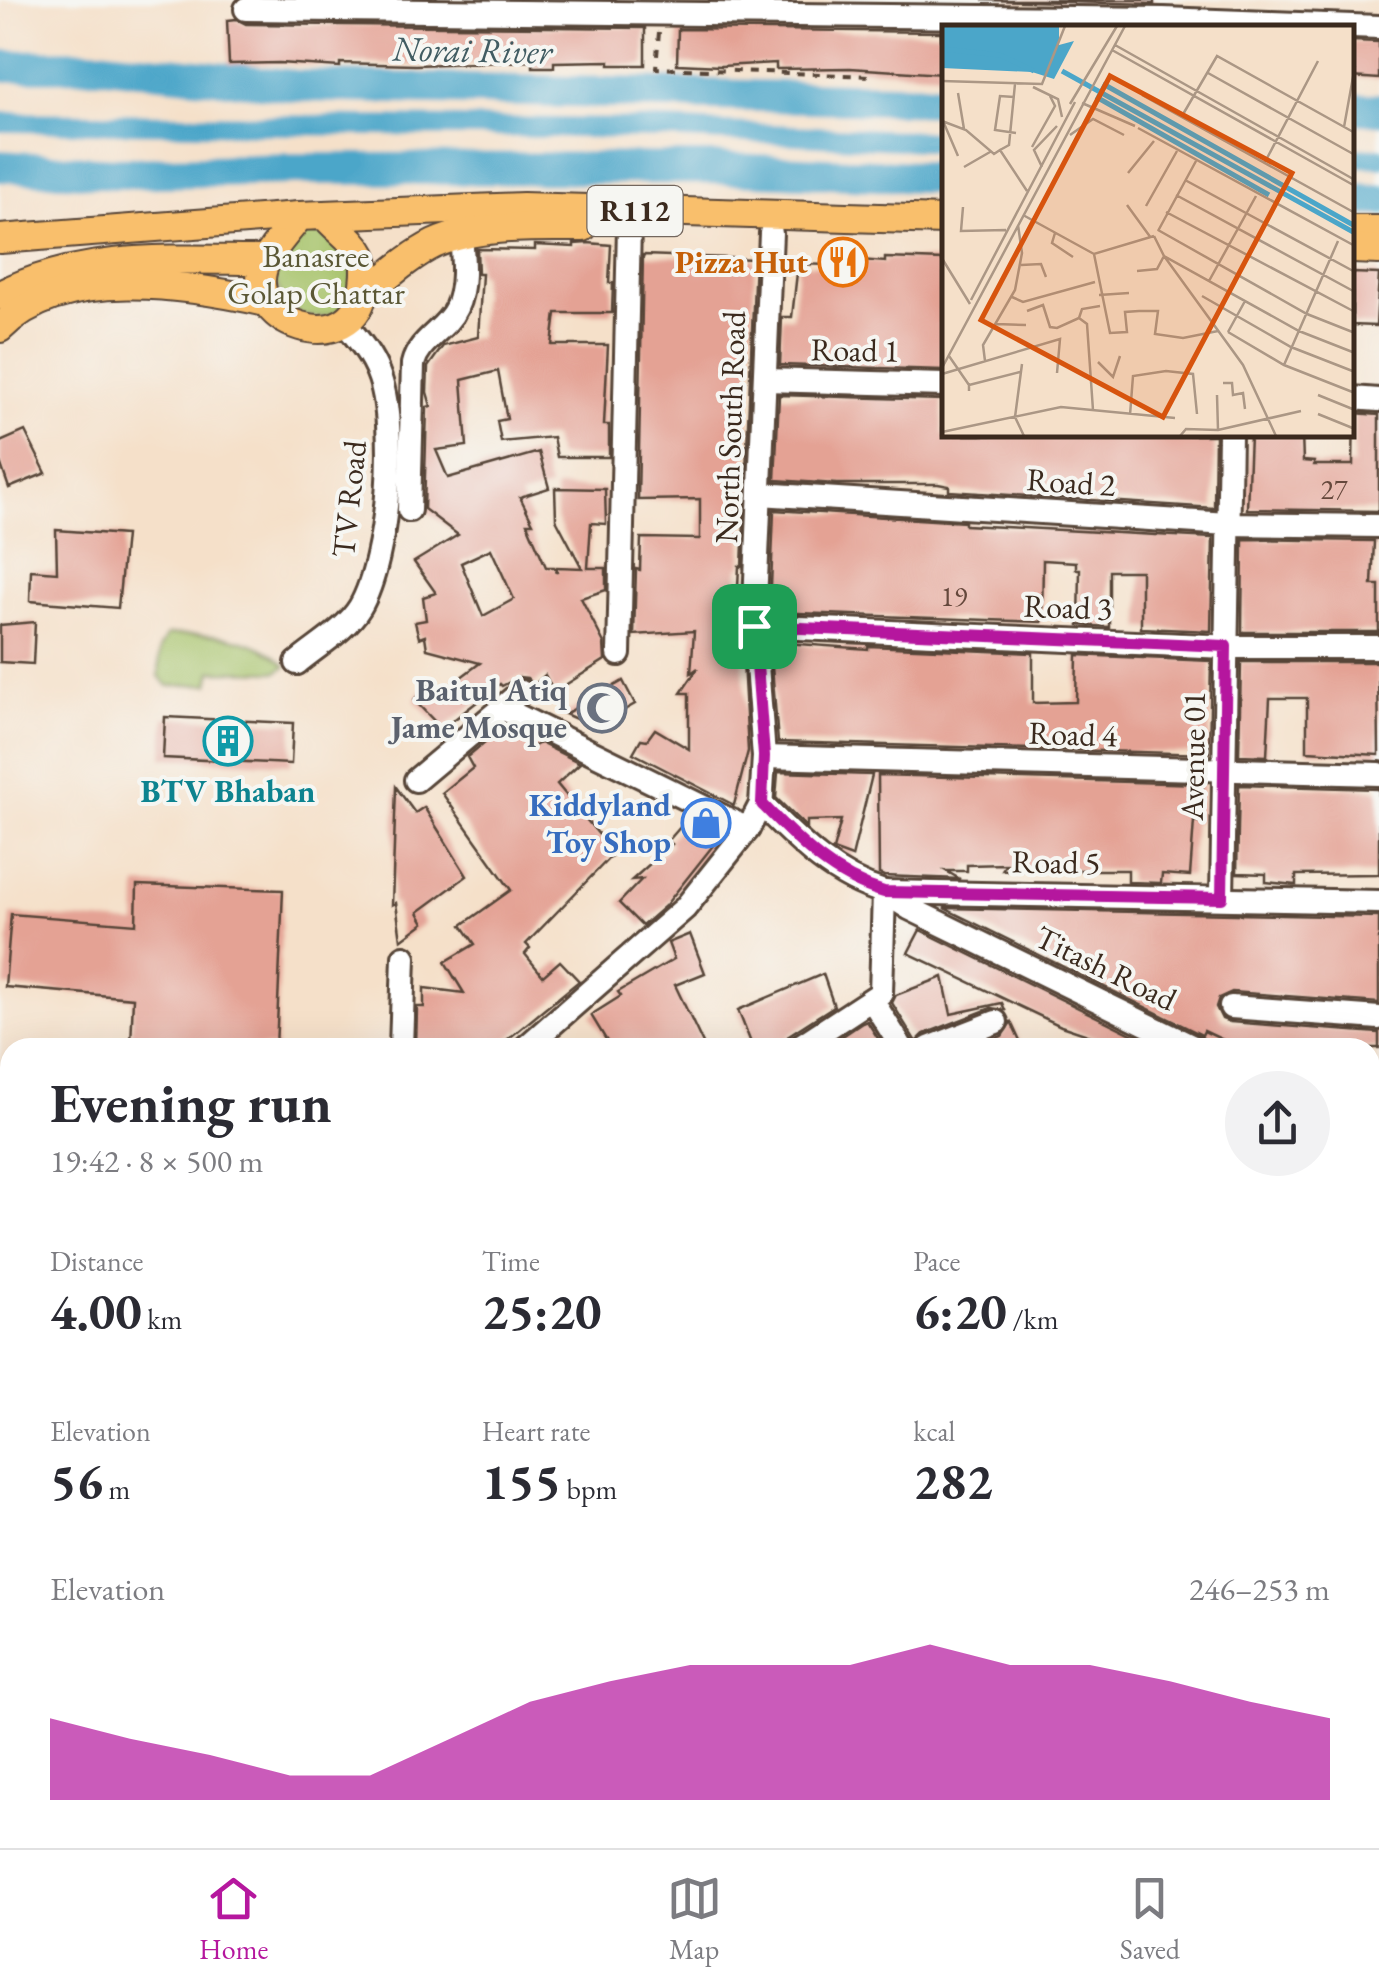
<!DOCTYPE html>
<html lang="en">
<head>
<meta charset="utf-8">
<style>
	body { margin:0; font-family:"EB Garamond",serif; background:#f2f2f3; color:#2b2b33; height:100vh; display:flex; flex-direction:column; font-size:38px; white-space:nowrap }
	* { box-sizing:border-box; margin:0 }
	p { font-size:32px; color:#7c7c81 }
	.icon { flex:none; width:55px; height:55px; fill:none; stroke:currentColor; stroke-width:2; stroke-linecap:round; stroke-linejoin:round }
	.map { position:relative; flex:1; overflow:hidden }
	.sheet { position:absolute; left:0px; top:1038px; width:1380px; height:812px; display:flex; flex-direction:column; background:#fff; border-radius:30px 30px 0 0; box-shadow:0 10px 40px #0002 }
	.sheet>* { flex:none }
	.pin { position:absolute; display:grid; place-items:center; width:85px; height:85px; color:#fff; margin:-42px; border-radius:20px; box-shadow:0 5px 15px #0006 }
	.round { display:grid; place-items:center; flex:none; width:105px; height:105px; border-radius:52px; background:#f2f2f3 }
	.headline { display:flex; align-items:center; justify-content:space-between; height:170px; padding:0 50px }
	h1 { font-size:55px; font-weight:700; line-height:75px }
	.stats { display:grid; grid-template-columns:repeat(3,1fr); gap:15px; height:170px; padding:10px 50px }
	.stats div { display:grid; align-content:center }
	.stats b { font-size:50px; font-weight:700 }
	.stats small { font-size:28px; font-weight:400 }
	.stats p { font-size:28px }
	.chart { height:280px; padding:20px 50px }
	.chart p { display:flex; justify-content:space-between }
	.chart svg { width:100%; height:180px; margin-top:10px; fill:#b5179e; opacity:.7 }
	.dock { display:flex; justify-content:space-around; align-items:center; height:140px; border-top:2px solid #e1e1e2; background:#fff; font-size:28px; color:#7c7c81 }
	.dock a { display:grid; justify-items:center; gap:5px }
	.dock .on { color:#b5179e }
	.map>svg:first-child { display:block }
	.green { fill:#a7c36a; stroke:#717644; stroke-width:2.5 }
	.lines { fill:none; stroke-linecap:round; stroke-linejoin:round }
	.canal { stroke:#4ba6c9; stroke-width:20 }
	.river { stroke:#4ba6c9; stroke-width:32 }
	.building { fill:#e4a294; fill-rule:evenodd }
	.minor-casing { stroke:#574538; stroke-width:28 }
	.major-casing { stroke:#574538; stroke-width:32 }
	.path { stroke:#574538; stroke-width:4; stroke-dasharray:8 8; stroke-linecap:butt }
	.minor { stroke:#fff; stroke-width:22 }
	.major { stroke:#f9bf6c; stroke-width:28 }
	.route-casing { stroke:#fff; stroke-width:20 }
	.route { stroke:#b5179e; stroke-width:12 }
	.labels { text-anchor:middle; stroke-width:8; stroke-linejoin:round; paint-order:stroke }
	.number-label { font-size:28px; fill:#65483c }
	.shield { fill:#f6f6f2; stroke:#73675e; stroke-width:2.5 }
	.shield-label { font-size:30px; font-weight:bold; fill:#3b2a1e }
	.park-label { font-size:32px; fill:#5b5835; stroke:#f6f6f2 }
	.food-label { font-size:32px; font-weight:bold; fill:#c56008; stroke:#f6f6f2; text-anchor:end }
	.street-label { font-size:32px; fill:#3b2a1e; stroke:#f6f6f2 }
	.worship-label { font-size:32px; font-weight:bold; fill:#5b616d; stroke:#f6f6f2; text-anchor:end }
	.culture-label { font-size:32px; font-weight:bold; fill:#0d838f; stroke:#f6f6f2 }
	.shop-label { font-size:32px; font-weight:bold; fill:#366cbe; stroke:#f6f6f2; text-anchor:end }
	.water-label { font-size:35px; font-style:italic; fill:#415c62; stroke:#f6f6f2 }
	.inset-river { fill:none; stroke:#4ba6c9; stroke-width:5 }
	.inset-road { fill:none; stroke:#ab9785; stroke-width:2.5 }
	.view { fill:#d7540e; fill-opacity:0.15; stroke:#d7540e; stroke-width:5 }
	.inset-edge { fill:none; stroke:#3b2a1e; stroke-width:5 }
</style>
</head>
<body>
<div class="map">
<svg width="1379" height="1848" viewBox="0 0 1379 1848">
	<rect width="100%" height="100%" fill="#f6f6f2"/>
	<filter id="ink" filterUnits="userSpaceOnUse"><feTurbulence type="fractalNoise" baseFrequency=".01" numOctaves="2"/><feDisplacementMap in="SourceGraphic" scale="20" xChannelSelector="R" yChannelSelector="G"/><feConvolveMatrix kernelMatrix="1 2 1 2 8 2 1 2 1" color-interpolation-filters="sRGB"/></filter>
	<filter id="wash" filterUnits="userSpaceOnUse"><feTurbulence type="fractalNoise" baseFrequency=".0048" numOctaves="4" result="noise"/><feDisplacementMap in="SourceGraphic" scale="40" xChannelSelector="R" yChannelSelector="G"/><feGaussianBlur stdDeviation="2.25" result="paint"/><feColorMatrix in="noise" values="0 0 0 0 0 0 0 0 0 0 0 0 0 0 0 0 0 1.4 0 .05"/><feComposite in="paint" operator="in"/></filter>
	<g filter="url(#wash)">
		<rect width="100%" height="100%" fill="#f5e0c9"/>
		<!-- green -->
		<g class="green">
			<path d="M309 232 333 235 352 251V298C347 303 339 311 333 314 300 328 273 297 274 266L297 237Z"/>
			<path d="M201 634C232 636 265 643 286 666L277 672 212 671 209 684 168 686 159 676 160 647 167 635Z"/>
		</g>
		<g class="lines">
			<!-- canal -->
			<g class="canal">
				<path d="M0 122 663 129 944 142"/>
				<path d="M1352 157 1379 158"/>
			</g>
			<!-- river -->
			<g class="river">
				<path d="M0 66 105 65 297 86 944 100"/>
				<path d="M1352 109H1379"/>
				<path d="M0 166 115 173 292 169 712 168 944 178"/>
				<path d="M1352 199 1379 200"/>
			</g>
		</g>
		<g id="blocks">
			<!-- building -->
			<g class="building">
				<path d="M982 0H1154V4Z"/>
				<path d="M236 19 246 24 645 28V65H609V61L554 62V67H533V61L415 65 340 63V67L279 63 229 64 227 20Z"/>
				<path d="M678 29 941 32 942 74 850 68 776 69V63L721 66 677 64Z"/>
				<path d="M1352 41 1379 42V79L1352 77Z"/>
				<path d="M588 243 611 245 609 283H613L612 313H556L552 345H608L604 425H609V457H557L553 437 501 442 497 421 507 419 498 371 462 380 467 446 436 450 448 478 539 452 549 488 520 497 533 523H527L546 567H554L557 573V567L582 568 556 519 555 488 605 489 606 524 591 523 588 568H606V590L581 598 604 643 605 660 554 692 545 675 534 685 527 678 519 677 502 686 500 684 442 729 414 700 428 684 441 692 480 663 427 649 425 636 419 638 415 622 426 620 423 597 436 593 414 562 458 535 424 509 427 407 431 406 427 392 428 367 443 346 478 337 482 274H478L477 249 535 250V245L574 247V244ZM491 549 514 599 483 616 461 563Z"/>
				<path d="M643 255 755 259 742 567 739 566 737 607H740L748 751 734 805 633 753 641 739 647 740 655 729 689 749V693H681L698 668 691 673 694 631 634 635 636 569 640 570 641 538 700 539V499L638 500Z"/>
				<path d="M885 258 944 260V370L780 365 782 317H792L798 264 861 266V260L885 262Z"/>
				<path d="M1352 273 1379 274 1376 326 1352 325Z"/>
				<path d="M779 395 942 400 943 435H1215L1214 508 949 491V486L938 484H837L775 480Z"/>
				<path d="M1354 413 1379 415V511L1247 509 1250 435H1302L1303 461 1314 462V465H1353Z"/>
				<path d="M25 431 46 473 9 488 0 462V442Z"/>
				<path d="M774 510 965 522V525L1213 538 1211 631 1141 628V571H1109V627L1079 625 1080 569H1076V562L1043 560 1042 622 770 612Z"/>
				<path d="M56 530 125 535 118 608 30 601 31 570 57 572Z"/>
				<path d="M1243 539 1374 541 1372 585H1379V632H1242Z"/>
				<path d="M35 622 33 664 0 662V625Z"/>
				<path d="M770 642 868 649V646L1033 653V703L1076 702 1077 655 1211 661 1209 754 778 742Z"/>
				<path d="M1241 662H1378L1379 755 1307 751V698H1270L1267 756 1239 755Z"/>
				<path d="M623 681 635 704 594 727 565 714Z"/>
				<path d="M165 717 293 723 291 764 163 758Z"/>
				<path d="M504 726 516 732 529 749 540 743 580 763 557 784 614 853 526 944 530 948 525 954 543 976 560 961 579 981 497 1048H416L417 1007H424V988L464 993 445 962 475 944 462 925 511 890 442 793 473 768 467 757Z"/>
				<path d="M778 772 872 775 852 857 833 850 841 820 807 821V828L776 798Z"/>
				<path d="M878 775 1203 784 1200 822 1194 821 1190 876 1162 874 1161 883 1128 882V870H1002L1006 864 967 865V871H946L960 879 884 876 879 874Z"/>
				<path d="M1239 785 1379 789V874L1296 875V885L1266 882V874L1237 873Z"/>
				<path d="M396 787 415 813 424 807 467 876 418 912 424 923 401 940 396 903 392 905Z"/>
				<path d="M689 817 723 833 665 906 642 926 619 903 642 879 632 880 672 844 668 841Z"/>
				<path d="M137 885 283 890 276 1048 131 1044 133 998 5 987 11 914 136 924Z"/>
				<path d="M944 908 1379 917V1003L1232 992 1219 998 1216 1007 1222 1019 1230 1022 1379 1033V1048H1240L1204 1031 1202 1035Z"/>
				<path d="M920 930 1160 1048H1099L1100 1039 1061 1026 908 953Z"/>
				<path d="M690 934 705 973 675 985 705 1048H611L591 1015 621 996 618 992 674 959 668 943Z"/>
				<path d="M823 974 834 1006 789 1035 782 1048H753L738 1010Z"/>
				<path d="M943 977 951 1014 1002 1003 1005 1010 991 1008 924 1034 916 1042 892 1003 896 995Z"/>
				<path d="M867 1021 884 1048H825L862 1023Z"/>
				<path d="M1011 1022 1023 1048H972L1002 1036Z"/>
			</g>
		</g>
	</g>
	<g filter="url(#ink)">
		<use href="#blocks" fill-opacity="0" stroke="#574538" stroke-width="2.5"/>
		<g class="lines">
			<!-- minor casing -->
			<g class="minor-casing">
				<g id="minor">
					<path d="M246 9 1163 19 1379 27"/>
					<path d="M765 380 944 385"/>
					<path d="M1352 398 1379 400"/>
					<path d="M760 494 1228 524 1379 526"/>
					<path d="M409 510 413 364C419 339 446 330 456 308 466 287 463 259 461 236"/>
					<path d="M754 626 1226 647H1379"/>
					<path d="M619 654 629 227"/>
					<path d="M297 663C317 646 346 630 360 607 388 560 399 424 378 373 371 354 357 338 344 322"/>
					<path d="M502 708 748 829"/>
					<path d="M764 757 1379 774"/>
					<path d="M416 780 521 692"/>
					<path d="M761 804C798 841 832 877 884 892L1379 902"/>
					<path d="M884 892 909 908 1195 1048"/>
					<path d="M1222 897 1230 435"/>
					<path d="M872 1000 902 1048"/>
					<path d="M1231 1007 1379 1018"/>
					<path d="M401 1048 404 957"/>
					<path d="M525 1048 685 908 748 829 761 804 764 757 754 626 771 233"/>
					<path d="M797 1048 881 993 884 892"/>
					<path d="M929 1048 996 1022"/>
					<path d="M0 1095 10 1096"/>
					<path d="M1370 1133 1379 1138"/>
					<path d="M1370 1227 1379 1218"/>
					<path d="M0 1269 10 1285"/>
					<path d="M1370 1520 1379 1516"/>
					<path d="M0 1650 5 1648"/>
					<path d="M102 1840 103 1848"/>
					<path d="M582 1840 586 1848"/>
					<path d="M838 1840 845 1848"/>
					<path d="M1137 1840 1142 1848"/>
					<path d="M365 1848 374 1840"/>
					<path d="M870 1848 876 1840"/>
				</g>
			</g>
			<!-- major casing -->
			<g class="major-casing">
				<g id="major">
					<path d="M325 215C336 229 354 239 362 255 367 265 365 274 364 285 358 365 232 323 267 259 275 244 289 230 299 216L523 207 944 220"/>
					<path d="M1352 230H1379"/>
					<path d="M0 239 299 216"/>
					<path d="M1352 249 1379 250"/>
					<path d="M0 295C83 252 176 260 266 260"/>
					<path d="M364 295C386 278 408 257 434 244 478 224 536 227 583 227"/>
					<path d="M0 328C63 264 189 285 266 302"/>
				</g>
			</g>
			<!-- path -->
			<path class="path" d="M659 32 656 68 870 76"/>
			<!-- minor -->
			<use href="#minor" class="minor"/>
			<!-- major -->
			<use href="#major" class="major"/>
		</g>
	</g>
	<g class="lines" filter="url(#ink)">
		<!-- route casing -->
		<g class="route-casing">
			<path id="route" d="M754 626 1226 646 1222 898 884 892C832 877 798 841 762 804L764 756Z"/>
		</g>
		<!-- route -->
		<use href="#route" class="route"/>
	</g>
	<!-- icons -->
	<defs>
		<g id="restaurant-ring" transform="scale(2.5)"><circle r="9.5" fill="#f6f6f2" stroke="#e8710a" stroke-width="1.5"/><path d="M-5-6h1v4h1v-4h1v4h1v-4h1v5L-1.5 .5V6h-2V.5L-5-1ZM5-6V6H3V1.5H1.5Q1.5-4 5-6Z" fill="#e8710a"/></g>
		<g id="mosque-ring" transform="scale(2.5)"><circle r="9.5" fill="#f6f6f2" stroke="#6b7280" stroke-width="1.5"/><path d="M3.5-4.9A6 6 0 1 0 3.5 4.9A5 5 0 1 1 3.5-4.9Z" fill="#6b7280"/></g>
		<g id="building-ring" transform="scale(2.5)"><circle r="9.5" fill="#f6f6f2" stroke="#0f9aa8" stroke-width="1.5"/><path d="M-4-6H4V6H1V3H-1V6H-4ZM-2.5-4.3h1.7v1.8h-1.7ZM.8-4.3h1.7v1.8H.8ZM-2.5-1h1.7V.8h-1.7ZM.8-1h1.7V.8H.8Z" fill="#0f9aa8"/></g>
		<g id="shop-ring" transform="scale(2.5)"><circle r="9.5" fill="#f6f6f2" stroke="#3f7fe0" stroke-width="1.5"/><path d="M-5-2.5h2.3a2.7 3.5 0 0 1 5.4 0H5L5.5 6h-11ZM-1.5-2.5h3a1.5 2.3 0 0 0-3 0Z" fill="#3f7fe0"/></g>
	</defs>
	<g fill-rule="evenodd">
		<use href="#restaurant-ring" x="843" y="262"/>
		<use href="#mosque-ring" x="602" y="708"/>
		<use href="#building-ring" x="228" y="741"/>
		<use href="#shop-ring" x="706" y="823"/>
	</g>
	<g class="labels">
		<!-- number labels -->
		<g class="number-label">
			<text x="1334" y="499">27</text>
			<text x="954" y="606">19</text>
		</g>
		<!-- shield labels -->
		<rect class="shield" x="587.5" y="186" width="95" height="50" rx="8"/>
		<g class="shield-label">
			<text x="635" y="221">R112</text>
		</g>
		<!-- park labels -->
		<g class="park-label">
			<text x="316" y="267">Banasree<tspan x="316" dy="37">Golap Chattar</tspan></text>
		</g>
		<!-- food labels -->
		<g class="food-label">
			<text x="808" y="273">Pizza Hut</text>
		</g>
		<!-- street labels -->
		<g class="street-label">
			<text transform="translate(855 350) rotate(1)" y="11">Road 1</text>
			<text transform="translate(730 427) rotate(-88)" y="11">North South Road</text>
			<text transform="translate(1071 482) rotate(4)" y="11">Road 2</text>
			<text transform="translate(349 499) rotate(-84)" y="11">TV Road</text>
			<text transform="translate(1068 607) rotate(2)" y="11">Road 3</text>
			<text transform="translate(1073 734) rotate(2)" y="11">Road 4</text>
			<text transform="translate(1193 756) rotate(-89)" y="11">Avenue 01</text>
			<text transform="translate(1056 862) rotate(1)" y="11">Road 5</text>
			<text transform="translate(1106 968) rotate(26)" y="11">Titash Road</text>
		</g>
		<!-- worship labels -->
		<g class="worship-label">
			<text x="567" y="701">Baitul Atiq<tspan x="567" dy="37">Jame Mosque</tspan></text>
		</g>
		<!-- culture labels -->
		<g class="culture-label">
			<text x="228" y="802">BTV Bhaban</text>
		</g>
		<!-- shop labels -->
		<g class="shop-label">
			<text x="671" y="816">Kiddyland<tspan x="671" dy="37">Toy Shop</tspan></text>
		</g>
		<!-- water labels -->
		<g class="water-label">
			<text transform="translate(472 50) rotate(1)" y="12">Norai River</text>
		</g>
	</g>
	<!-- overview -->
	<g transform="translate(942 25)">
		<rect width="412" height="412" fill="#f5e0c9"/>
		<path d="M0 1H117V20L132 16 112 54 90 47 0 43Z" fill="#4ba6c9"/>
		<path class="inset-river" d="M0 24 58 30 92 46M120 46 413 208M327 170 156 73 163 60 413 201"/>
		<path class="inset-road" d="M173 20 413 155M170 25 413 161M266 48 413 130M0 56 100 59 123 1M91 62 116 74 120 92M16 68 22 104M200 70 413 188M72 72 58 71 53 105 74 108M140 78 193 101M128 79 175 1M240 91 275 31 413 108M0 96 24 105 52 129 58 125 85 166M1 96 16 131M402 102 413 41M196 103 413 221M128 110 151 94 182 110M90 122 113 81 108 71M58 125 67 120 73 59M323 137 376 36M22 142 48 127M100 142 92 125 115 101M186 148 212 116M243 155 413 247M234 170 413 267M185 180 209 213M204 181 235 126M21 182 19 206 64 205M224 187 413 287M81 190 152 229 212 211M216 205 365 289 413 308M216 206 254 136M113 208 110 218 131 232M212 211 222 231 357 306 413 328M152 229 168 308 185 307 183 287 197 286H216L213 309 241 313 276 306M1 235 28 279M79 240 99 239 104 252M195 246 215 244 222 231 301 340 334 411M267 256 314 171M157 270 187 268M260 271 349 322 413 347M70 272 81 277 153 257M29 275 133 77M85 286 101 280 108 302 115 303 137 293 140 284 158 281M137 293 145 299 151 385M54 299 84 300M286 307 342 340 413 368M286 307 303 276M7 331 27 360M43 336 41 320 73 265 80 228 76 200M156 337 171 352 178 331M80 339 73 392 82 411M342 340 396 216M0 343 183 1M0 349 118 314 115 348M281 358H290L291 370 301 368 303 384M27 366V360L78 347M275 370 276 405M376 370 413 385M376 389 413 404M188 390 191 351 224 346 251 349 255 389M0 407 119 382 233 393M238 411 244 404 276 405 359 386"/>
		<path class="view" d="M168 51 350 148 221 392 39 295Z"/>
		<rect width="412" height="412" class="inset-edge"/>
	</g>
</svg>
<div class="pin" style="left:754px;top:626px;background:#1e9e55"><svg class="icon" aria-label="arrive" viewBox="0 0 24 24"><path d="M6 21V4h12l-3 4 3 4H6"/></svg></div>
<section class="sheet">
<div class="headline"><div><h1>Evening run</h1><p>19:42 · 8 × 500 m</p></div><a class="round"><svg class="icon" aria-label="share" viewBox="0 0 24 24"><path d="M12 15V3M7 8l5-5 5 5M5 13v7h14v-7"/></svg></a></div>
<div class="stats">
<div><p>Distance</p><b>4.00<small> km</small></b></div>
<div><p>Time</p><b>25:20</b></div>
<div><p>Pace</p><b>6:20<small> /km</small></b></div>
</div>
<div class="stats">
<div><p>Elevation</p><b>56<small> m</small></b></div>
<div><p>Heart rate</p><b>155<small> bpm</small></b></div>
<div><p>kcal</p><b>282</b></div>
</div>
<div class="chart"><p><span>Elevation</span>246–253 m</p>
<svg viewBox="0 0 160 44" preserveAspectRatio="none"><path d="M0 44V24L10 29L20 33L30 38L40 38L50 29L60 20L70 15L80 11L90 11L100 11L110 6L120 11L130 11L140 15L150 20L160 24V44z"/></svg>
</div>
</section>
</div>
<nav class="dock">
<a class="on"><svg class="icon" aria-label="home" viewBox="0 0 24 24"><path d="M3 11l9-7 9 7M6 9v11h12V9"/></svg>Home</a>
<a><svg class="icon" aria-label="map" viewBox="0 0 24 24"><path d="M3 6l6-2 6 2 6-2v14l-6 2-6-2-6 2zM9 4v14M15 6v14"/></svg>Map</a>
<a><svg class="icon" aria-label="saved" viewBox="0 0 24 24"><path d="M7 4h10v16l-5-4-5 4z"/></svg>Saved</a>
</nav>
</body>
</html>
